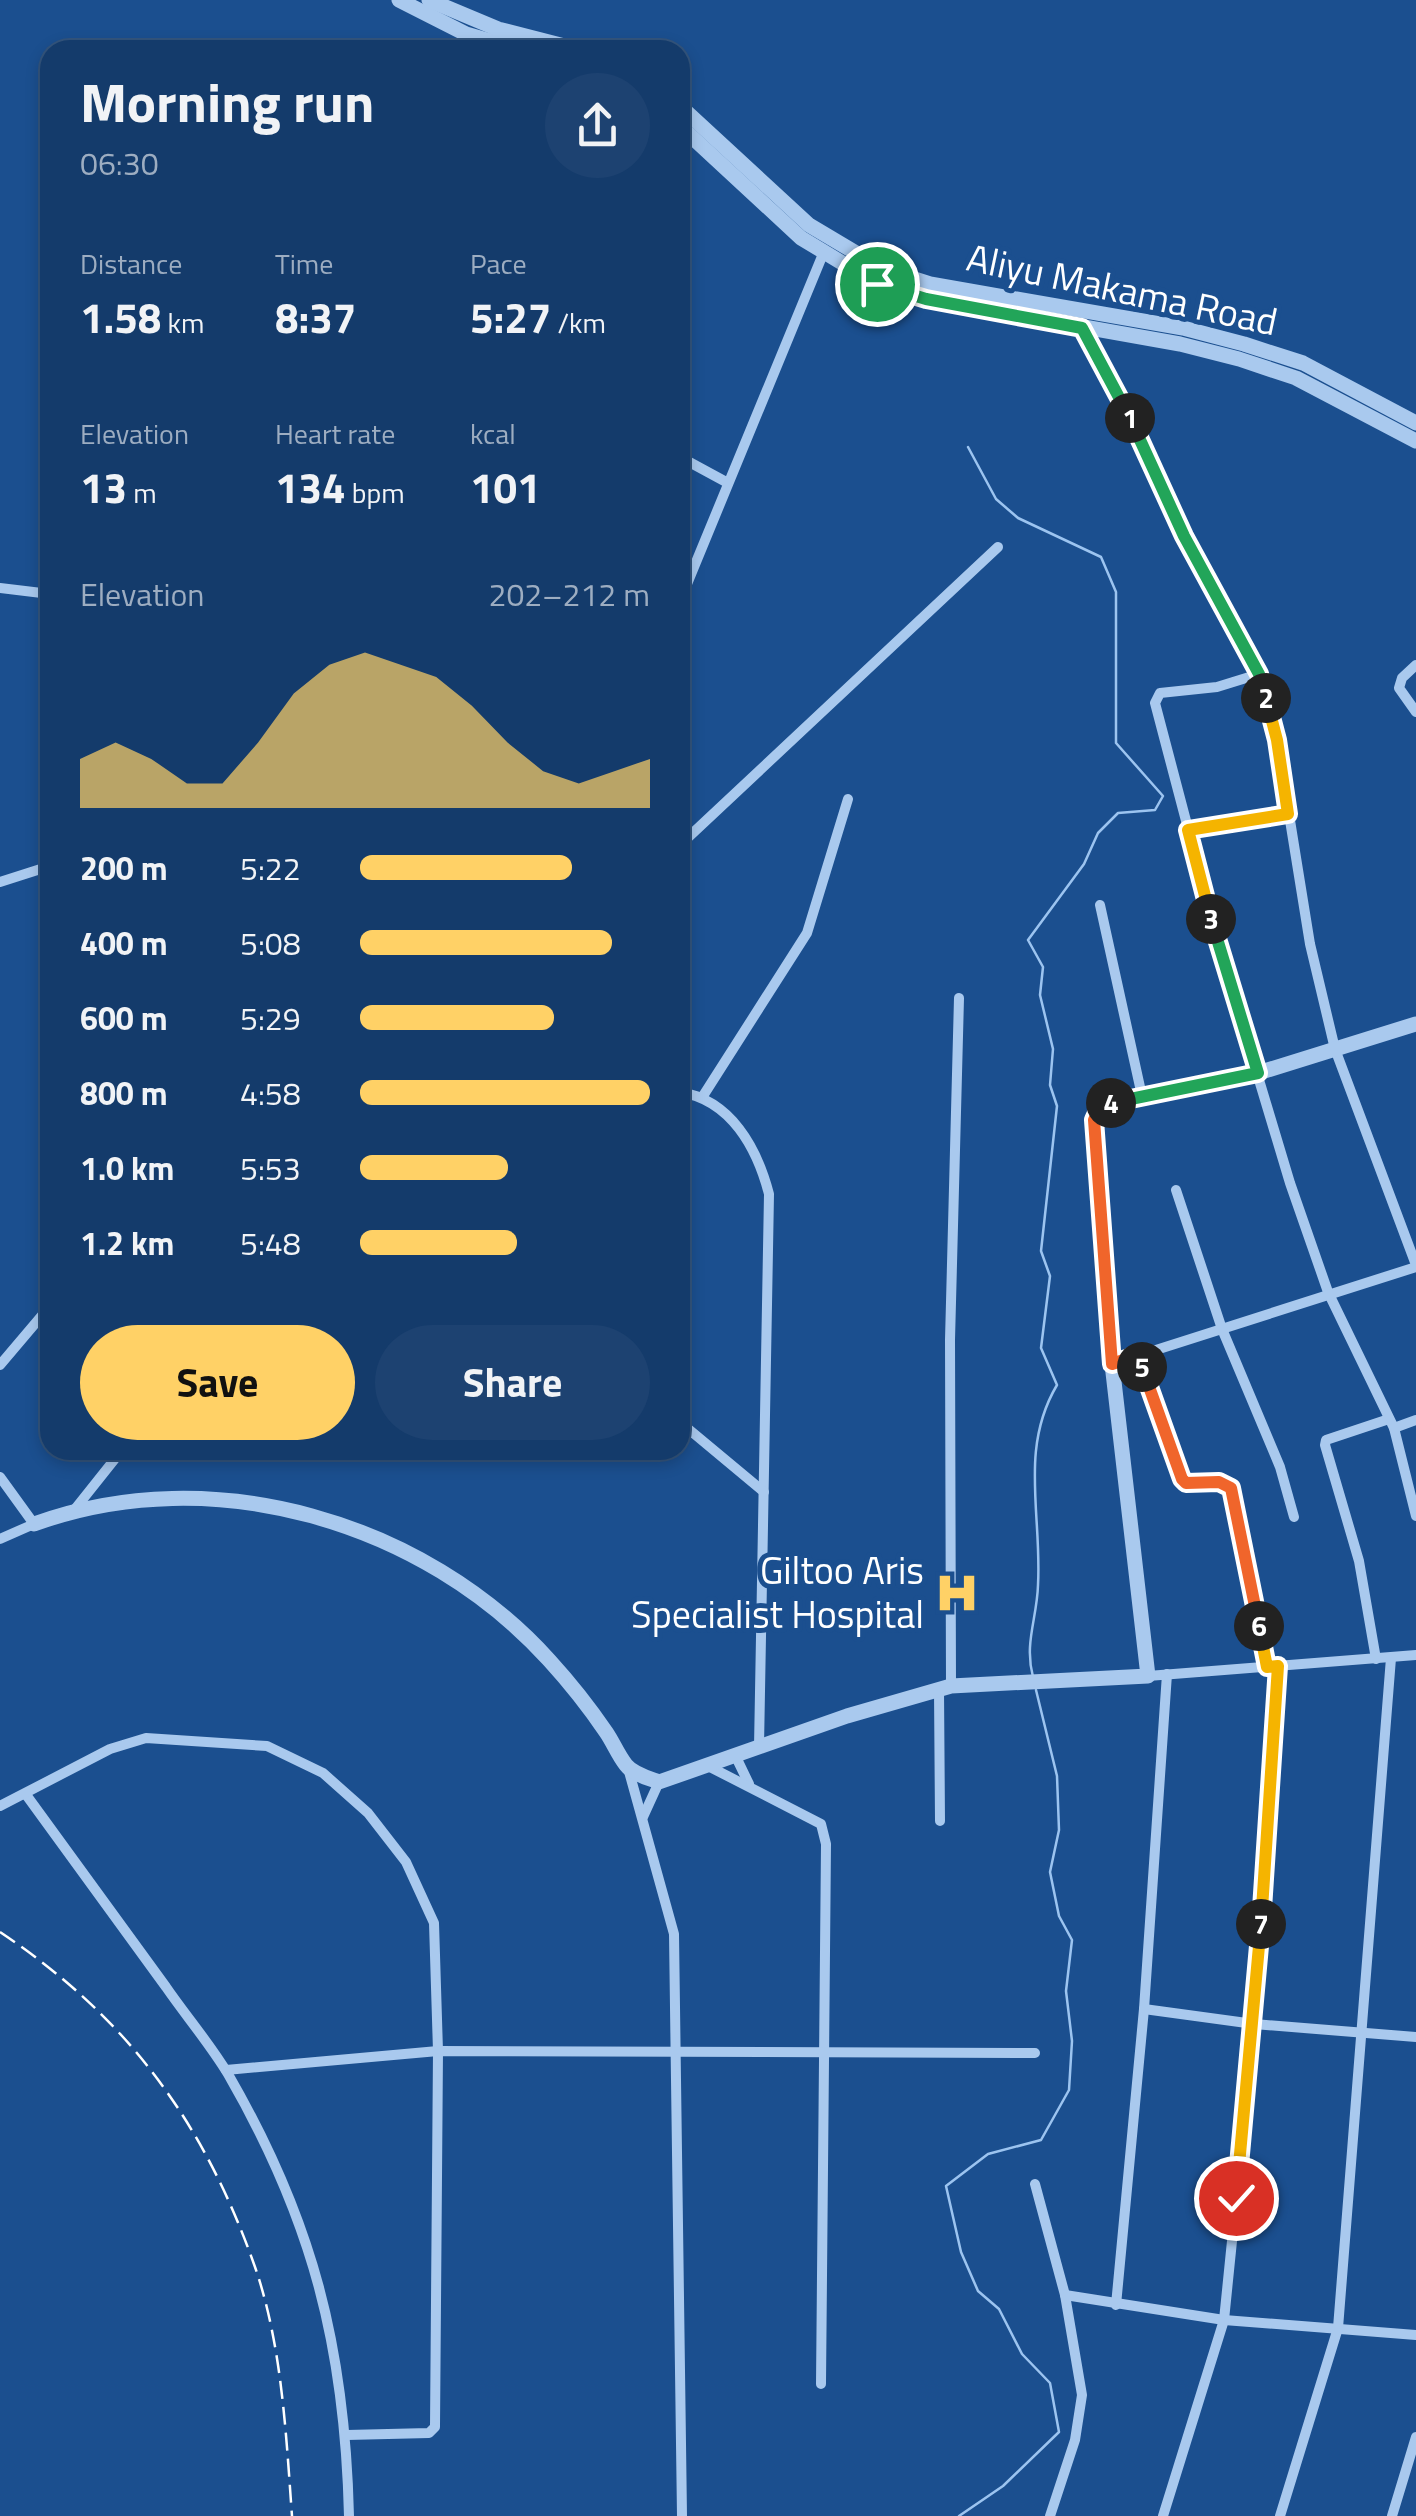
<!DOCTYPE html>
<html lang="en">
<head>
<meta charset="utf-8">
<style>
	body { margin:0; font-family:"Titillium Web",sans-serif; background:#1d4271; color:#f1f3f6; height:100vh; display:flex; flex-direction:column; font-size:38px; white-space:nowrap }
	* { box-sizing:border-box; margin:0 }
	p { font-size:32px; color:#9dadc1 }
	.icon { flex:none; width:55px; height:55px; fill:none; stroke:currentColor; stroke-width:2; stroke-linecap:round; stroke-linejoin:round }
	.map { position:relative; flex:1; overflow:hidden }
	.details { position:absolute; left:40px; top:40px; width:650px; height:1420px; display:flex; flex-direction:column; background:#143b6b; border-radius:30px; box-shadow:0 5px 15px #0003,0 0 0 2px #33557e }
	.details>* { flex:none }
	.pin { position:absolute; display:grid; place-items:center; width:85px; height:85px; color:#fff; margin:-42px; border:5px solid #fff; border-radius:50%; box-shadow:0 2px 10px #0007 }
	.km { position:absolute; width:50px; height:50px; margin:-25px; border-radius:50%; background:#222; color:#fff; font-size:28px; line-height:50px; text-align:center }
	.round { display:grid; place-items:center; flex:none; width:105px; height:105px; border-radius:52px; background:#1d4271 }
	.headline { display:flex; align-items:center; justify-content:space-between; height:170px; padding:0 40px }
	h1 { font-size:55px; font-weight:700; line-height:75px }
	.figures { display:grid; grid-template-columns:repeat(3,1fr); gap:15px; height:170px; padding:10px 40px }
	.figures div { display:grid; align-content:center }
	.figures b { font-size:42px; font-weight:700 }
	.figures small { font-size:28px; font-weight:400 }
	.figures p { font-size:28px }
	.chart { height:280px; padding:20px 40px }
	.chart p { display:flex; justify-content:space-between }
	.chart svg { width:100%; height:180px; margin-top:10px; fill:#ffd166; opacity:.7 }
	.action { display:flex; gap:20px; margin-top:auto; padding:20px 40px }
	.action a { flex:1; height:115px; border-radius:60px; background:#ffd166; color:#111; font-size:40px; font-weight:700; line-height:115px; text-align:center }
	.action a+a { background:#1d4271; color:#f1f3f6 }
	ul { padding:0 40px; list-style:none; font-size:32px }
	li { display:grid; grid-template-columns:160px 120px 1fr; align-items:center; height:75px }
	li i { height:25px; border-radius:12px; background:#ffd166 }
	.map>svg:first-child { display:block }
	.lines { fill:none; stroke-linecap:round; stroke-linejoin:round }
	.stream { stroke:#9cc4f0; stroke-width:2.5 }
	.minor { stroke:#a9c9ee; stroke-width:10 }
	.tertiary { stroke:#a9c9ee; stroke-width:15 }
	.rail { stroke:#fff; stroke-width:2.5; stroke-dasharray:18 8; stroke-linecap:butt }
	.split-1-casing { stroke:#fff; stroke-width:20 }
	.split-2-casing { stroke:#fff; stroke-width:20 }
	.split-3-casing { stroke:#fff; stroke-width:20 }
	.split-4-casing { stroke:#fff; stroke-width:20 }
	.split-5-casing { stroke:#fff; stroke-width:20 }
	.split-6-casing { stroke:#fff; stroke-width:20 }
	.split-7-casing { stroke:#fff; stroke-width:20 }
	.split-8-casing { stroke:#fff; stroke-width:20 }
	.split-1 { stroke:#22a559; stroke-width:12 }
	.split-2 { stroke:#22a559; stroke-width:12 }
	.split-3 { stroke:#f5b400; stroke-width:12 }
	.split-4 { stroke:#22a559; stroke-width:12 }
	.split-5 { stroke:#f0652b; stroke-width:12 }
	.split-6 { stroke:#f0652b; stroke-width:12 }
	.split-7 { stroke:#f5b400; stroke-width:12 }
	.split-8 { stroke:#f5b400; stroke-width:12 }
	.labels { text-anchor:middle; stroke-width:10; stroke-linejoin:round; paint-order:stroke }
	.street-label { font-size:38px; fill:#fff; stroke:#1b4f8f }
	.poi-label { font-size:38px; fill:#fff; stroke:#1b4f8f; text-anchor:end }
</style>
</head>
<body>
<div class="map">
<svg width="1416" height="2516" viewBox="0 0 1416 2516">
	<rect width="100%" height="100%" fill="#1b4f8f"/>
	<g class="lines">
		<!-- stream -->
		<g class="stream">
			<path d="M968 447 996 499 1018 518 1101 557 1116 592V743L1163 796 1155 810 1118 813 1098 833 1084 864 1028 940 1043 967 1040 995 1053 1049 1050 1085 1057 1106 1041 1251 1050 1276 1041 1348 1057 1385C1019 1449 1042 1514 1038 1585 1037 1619 1024 1643 1033 1677"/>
			<path d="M959 2516 1003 2486 1059 2432 1050 2383 1022 2354 999 2309 978 2291 961 2252 946 2186 988 2154 1041 2140 1069 2090 1072 2041 1066 1991 1072 1940 1059 1916 1050 1872 1059 1830 1057 1776 1036 1690"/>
		</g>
		<!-- minor -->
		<g class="minor">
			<path d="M1082 328 1122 403 1184 537 1259 674 1277 740 1310 944 1335 1049 1416 1265"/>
			<path d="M680 457 728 483"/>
			<path d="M0 588 50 594"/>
			<path d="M680 601 823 254"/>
			<path d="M1416 665 1402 678 1399 688 1416 712"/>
			<path d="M1259 674 1217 687 1160 693 1155 703 1220 950 1290 1183 1328 1292 1394 1428 1416 1516"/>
			<path d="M1187 829 1287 814"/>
			<path d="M680 845 998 547"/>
			<path d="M0 882 50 866"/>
			<path d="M1100 905 1142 1096"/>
			<path d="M680 1092C731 1100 757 1148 769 1194L759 1747"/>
			<path d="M703 1096 807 933 848 799"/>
			<path d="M1176 1190 1222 1329 1280 1467 1294 1517"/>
			<path d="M1138 1355 1181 1479 1185 1483 1219 1482 1231 1488 1267 1667"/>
			<path d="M1112 1364 1416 1267"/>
			<path d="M0 1365 50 1306"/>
			<path d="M680 1422 764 1492"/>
			<path d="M1394 1428 1416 1420"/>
			<path d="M0 1477 34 1524 0 1539"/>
			<path d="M75 1509 122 1450"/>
			<path d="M1376 1659 1359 1561 1325 1445 1326 1440 1389 1419"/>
			<path d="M1148 1676 1416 1655"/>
			<path d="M951 1686 950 1340 959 998"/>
			<path d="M939 1690 940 1821"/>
			<path d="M736 1757 749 1784"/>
			<path d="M710 1767 821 1824 826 1844 821 2384"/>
			<path d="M628 1768 674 1934 682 2516"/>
			<path d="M27 1796C73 1860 120 1923 166 1987 186 2016 210 2044 228 2074 313 2221 345 2348 349 2516"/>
			<path d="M0 1806 110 1749 146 1738 267 1746 323 1773 368 1813 406 1862 434 1923 438 2051 435 2427 429 2433 347 2435"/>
			<path d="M643 1817 659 1782"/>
			<path d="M1144 2009 1254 2024 1416 2037"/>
			<path d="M226 2070 438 2051 1035 2053"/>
			<path d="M1035 2184 1065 2295 1082 2395 1075 2440 1050 2516"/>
			<path d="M1065 2295 1224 2320 1416 2335"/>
			<path d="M1116 2305 1144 2009 1167 1674"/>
			<path d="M1163 2516 1224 2320 1254 2024 1279 1667"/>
			<path d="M1280 2516 1338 2328 1391 1658"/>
			<path d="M1392 2516 1416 2437"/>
		</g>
		<!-- tertiary -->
		<g class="tertiary">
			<path d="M399 0 466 34 521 50"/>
			<path d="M429 0 498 29 580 50"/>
			<path d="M680 106 809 225 883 269 930 284 1183 328 1244 344 1303 363 1416 423"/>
			<path d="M680 126 801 238 877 284 927 299 1180 344 1239 359 1296 378 1416 441"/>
			<path d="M34 1524C213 1459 424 1522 549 1660 570 1683 589 1707 606 1732 613 1742 618 1755 626 1765 633 1774 648 1778 659 1782L847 1716 951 1686 1148 1676 1112 1364 1094 1120 1099 1109 1111 1103 1258 1073 1416 1024"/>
		</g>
		<!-- rail -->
		<path class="rail" d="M0 1932C127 2017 204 2122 255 2267 282 2345 286 2434 292 2516"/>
	</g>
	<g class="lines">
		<!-- split-1 casing -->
		<g class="split-1-casing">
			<path id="split-1" d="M877 284 926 299 1082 328 1130 418"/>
		</g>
		<!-- split-2 casing -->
		<g class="split-2-casing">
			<path id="split-2" d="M1130 418 1184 536 1259 674 1266 698"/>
		</g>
		<!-- split-3 casing -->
		<g class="split-3-casing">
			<path id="split-3" d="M1211 919 1188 830 1288 814 1277 740 1266 698"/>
		</g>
		<!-- split-4 casing -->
		<g class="split-4-casing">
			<path id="split-4" d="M1111 1103 1258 1073 1211 919"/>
		</g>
		<!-- split-5 casing -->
		<g class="split-5-casing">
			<path id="split-5" d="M1111 1103 1099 1109 1094 1120 1112 1364 1138 1355 1142 1367"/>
		</g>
		<!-- split-6 casing -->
		<g class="split-6-casing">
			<path id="split-6" d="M1142 1367 1182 1479 1186 1483 1219 1482 1231 1488 1259 1626"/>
		</g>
		<!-- split-7 casing -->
		<g class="split-7-casing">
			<path id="split-7" d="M1259 1626 1267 1667 1278 1666 1261 1924"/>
		</g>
		<!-- split-8 casing -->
		<g class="split-8-casing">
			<path id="split-8" d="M1236 2198 1261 1924"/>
		</g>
		<!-- split-1 -->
		<use href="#split-1" class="split-1"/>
		<!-- split-2 -->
		<use href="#split-2" class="split-2"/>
		<!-- split-3 -->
		<use href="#split-3" class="split-3"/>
		<!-- split-4 -->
		<use href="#split-4" class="split-4"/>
		<!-- split-5 -->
		<use href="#split-5" class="split-5"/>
		<!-- split-6 -->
		<use href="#split-6" class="split-6"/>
		<!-- split-7 -->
		<use href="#split-7" class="split-7"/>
		<!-- split-8 -->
		<use href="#split-8" class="split-8"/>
	</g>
	<!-- icons -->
	<defs>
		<g id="hospital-bare" transform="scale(3.45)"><path d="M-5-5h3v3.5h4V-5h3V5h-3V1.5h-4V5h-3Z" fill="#ffd166" stroke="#1b4f8f" stroke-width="2.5" paint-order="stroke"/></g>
	</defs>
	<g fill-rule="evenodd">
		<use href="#hospital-bare" x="957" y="1593"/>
	</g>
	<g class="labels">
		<!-- street labels -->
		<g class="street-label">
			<text transform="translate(1122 290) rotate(12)" y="13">Aliyu Makama Road</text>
		</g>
		<!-- poi labels -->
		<g class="poi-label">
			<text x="924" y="1584">Giltoo Aris<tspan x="924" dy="44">Specialist Hospital</tspan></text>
		</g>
	</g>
</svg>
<div class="pin" style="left:877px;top:284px;background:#1e9e55"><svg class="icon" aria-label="arrive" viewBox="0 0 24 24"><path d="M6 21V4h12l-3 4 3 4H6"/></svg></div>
<div class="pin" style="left:1236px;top:2198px;background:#d93025"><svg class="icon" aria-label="check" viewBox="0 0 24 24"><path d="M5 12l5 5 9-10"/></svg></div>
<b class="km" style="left:1130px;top:418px">1</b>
<b class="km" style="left:1266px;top:698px">2</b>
<b class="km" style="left:1211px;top:919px">3</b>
<b class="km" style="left:1111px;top:1103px">4</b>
<b class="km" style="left:1142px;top:1367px">5</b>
<b class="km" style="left:1259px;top:1626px">6</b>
<b class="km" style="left:1261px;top:1924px">7</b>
<section class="details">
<div class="headline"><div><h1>Morning run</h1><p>06:30</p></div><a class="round"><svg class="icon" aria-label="share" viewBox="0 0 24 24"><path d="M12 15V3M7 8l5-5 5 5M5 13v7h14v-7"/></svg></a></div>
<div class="figures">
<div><p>Distance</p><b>1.58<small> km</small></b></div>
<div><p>Time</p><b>8:37</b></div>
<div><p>Pace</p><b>5:27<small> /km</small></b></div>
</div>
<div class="figures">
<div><p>Elevation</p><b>13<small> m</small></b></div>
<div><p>Heart rate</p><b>134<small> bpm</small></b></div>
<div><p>kcal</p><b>101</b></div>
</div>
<div class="chart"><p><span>Elevation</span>202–212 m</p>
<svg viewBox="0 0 160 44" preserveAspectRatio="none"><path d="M0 44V32L10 28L20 32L30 38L40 38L50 28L60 16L70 9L80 6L90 9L100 12L110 19L120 28L130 35L140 38L150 35L160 32V44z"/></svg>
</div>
<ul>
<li><b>200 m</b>5:22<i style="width:73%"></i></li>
<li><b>400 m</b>5:08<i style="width:87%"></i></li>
<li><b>600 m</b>5:29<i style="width:67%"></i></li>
<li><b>800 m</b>4:58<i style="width:100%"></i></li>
<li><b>1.0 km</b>5:53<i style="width:51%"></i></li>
<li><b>1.2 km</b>5:48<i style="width:54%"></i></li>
</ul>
<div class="action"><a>Save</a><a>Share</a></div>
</section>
</div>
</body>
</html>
